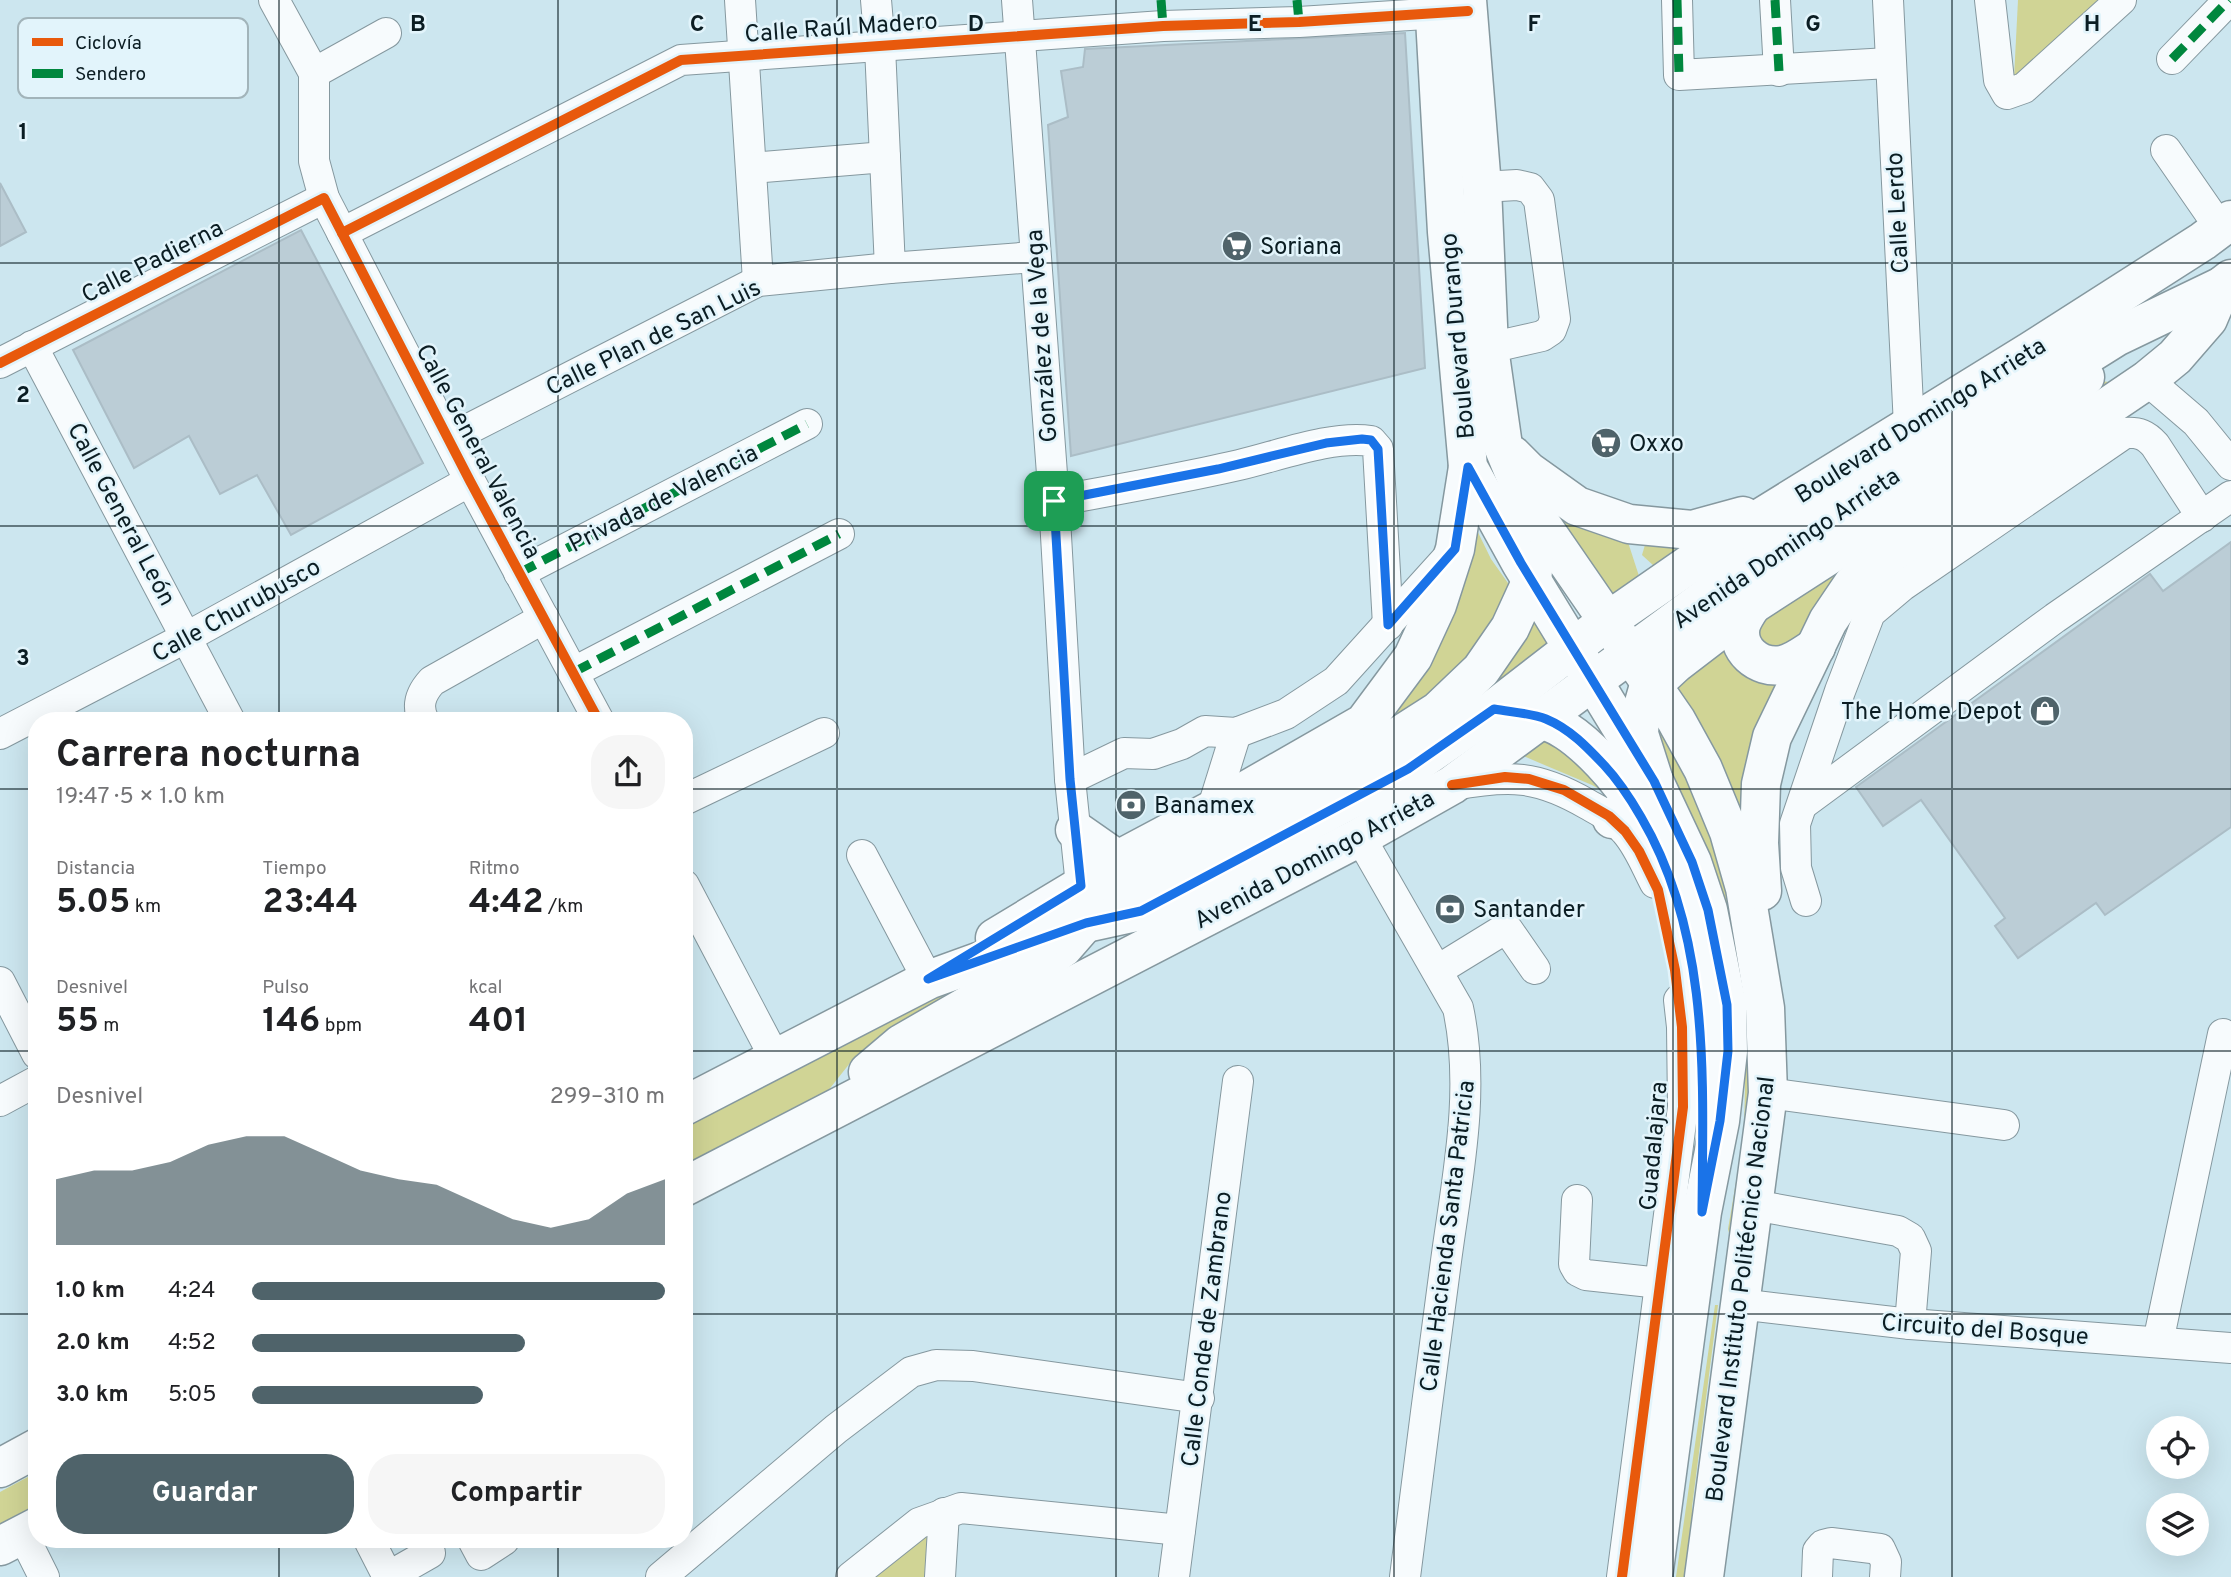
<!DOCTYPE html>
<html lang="es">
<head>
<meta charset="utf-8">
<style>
	body { margin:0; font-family:Overpass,sans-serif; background:#f6f6f6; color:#202124; height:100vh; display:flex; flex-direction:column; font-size:26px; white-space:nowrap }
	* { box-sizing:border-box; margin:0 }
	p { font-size:23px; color:#757577 }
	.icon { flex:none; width:38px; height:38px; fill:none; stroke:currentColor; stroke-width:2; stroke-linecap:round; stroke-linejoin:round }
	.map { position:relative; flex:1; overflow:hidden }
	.sheet { position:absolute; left:28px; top:712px; width:665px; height:836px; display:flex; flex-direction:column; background:#fff; border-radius:28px; box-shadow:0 7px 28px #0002 }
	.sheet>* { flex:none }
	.fabs { position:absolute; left:2146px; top:1416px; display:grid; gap:14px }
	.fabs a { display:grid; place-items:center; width:63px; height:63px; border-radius:50%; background:#fff; box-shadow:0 7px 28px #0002; font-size:35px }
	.pin { position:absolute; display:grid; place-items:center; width:60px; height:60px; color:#fff; margin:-30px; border-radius:14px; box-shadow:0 4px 10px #0006 }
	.round { display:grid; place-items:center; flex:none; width:74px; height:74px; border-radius:28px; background:#f6f6f6 }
	.summary { display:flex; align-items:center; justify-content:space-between; height:119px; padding:0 28px }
	h1 { font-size:38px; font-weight:700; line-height:52px }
	.metrics { display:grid; grid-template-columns:repeat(3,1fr); gap:10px; height:119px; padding:7px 28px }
	.metrics div { display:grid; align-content:center }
	.metrics b { font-size:35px; font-weight:700 }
	.metrics small { font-size:19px; font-weight:400 }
	.metrics p { font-size:19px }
	.chart { height:196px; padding:14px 28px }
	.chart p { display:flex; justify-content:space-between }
	.chart svg { width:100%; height:126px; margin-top:7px; fill:#4f636a; opacity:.7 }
	.action { display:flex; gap:14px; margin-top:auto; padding:14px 28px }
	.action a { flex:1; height:80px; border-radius:28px; background:#4f636a; color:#fff; font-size:28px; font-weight:700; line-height:80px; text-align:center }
	.action a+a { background:#f6f6f6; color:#202124 }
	ul { padding:0 28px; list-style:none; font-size:23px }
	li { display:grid; grid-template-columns:112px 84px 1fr; align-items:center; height:52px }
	li i { height:18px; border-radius:9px; background:#4f636a }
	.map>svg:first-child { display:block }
	.green { fill:#d0d495 }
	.building { fill:#bbcdd6; stroke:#abbdc6; stroke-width:2 }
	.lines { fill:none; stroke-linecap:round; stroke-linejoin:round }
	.minor-casing { stroke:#85989f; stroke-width:32 }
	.major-casing { stroke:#85989f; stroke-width:41 }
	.minor { stroke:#f7fbfd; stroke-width:30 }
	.major { stroke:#f7fbfd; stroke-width:38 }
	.quiet { stroke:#00873e; stroke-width:9; stroke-dasharray:18 9; stroke-linecap:butt }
	.cycleway-casing { stroke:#e2f4fb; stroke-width:15 }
	.cycleway { stroke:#e8590c; stroke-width:10 }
	.route-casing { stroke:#fff; stroke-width:14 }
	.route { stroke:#1a73e8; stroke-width:9 }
	.grid { fill:none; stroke:#0b1d23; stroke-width:2; stroke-opacity:0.55 }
	.labels { text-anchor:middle; stroke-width:5; stroke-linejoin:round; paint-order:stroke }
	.street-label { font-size:24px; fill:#0b1d23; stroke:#e2f4fb }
	.poi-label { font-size:24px; fill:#0b1d23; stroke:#e2f4fb; text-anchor:start }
	.key { fill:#e2f4fb; stroke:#a2b4ba; stroke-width:2 }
	.key-label { font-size:19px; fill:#0b1d23 }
	.grid-label { font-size:23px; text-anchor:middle; font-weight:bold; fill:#0b1d23; stroke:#e2f4fb; stroke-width:5; stroke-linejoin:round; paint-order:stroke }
</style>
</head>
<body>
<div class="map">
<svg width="2231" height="1577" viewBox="0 0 2231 1577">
	<rect width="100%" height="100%" fill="#cce6ef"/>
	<!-- green -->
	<g class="green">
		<path d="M2018 0H2098L2014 78Z"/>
		<path d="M2102 381 2121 384 1796 651 1772 660 1748 622Z"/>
		<path d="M1546 511 1626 536 1639 576 1610 598Z"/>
		<path d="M1470 516 1491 559 1515 593 1474 657 1431 702 1304 770 1378 714Z"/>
		<path d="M1692 536 1654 566 1642 555 1647 538Z"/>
		<path d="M1530 613 1552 644 1430 737Z"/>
		<path d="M1727 634 1781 679 1745 832 1674 693 1675 682Z"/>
		<path d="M1651 717 1688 766 1716 831 1756 1059 1735 1256 1728 1229 1744 1135 1746 1033 1659 758Z"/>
		<path d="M1547 729 1613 797 1592 785 1516 753Z"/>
		<path d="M1019 965 884 1038 854 1058 827 1092 684 1167V1121L930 993Z"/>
		<path d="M1715 1305H1718L1692 1507 1697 1553 1694 1577H1676Z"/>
		<path d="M37 1472V1510L0 1529V1492Z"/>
		<path d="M928 1531 927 1577H872Z"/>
	</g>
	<!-- building -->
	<g class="building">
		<path d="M1405 33 1425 368 1071 456 1048 125 1068 117 1061 71 1083 67 1085 49Z"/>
		<path d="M0 183 26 232 0 246Z"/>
		<path d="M301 230 423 463 291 535 257 475 220 494 189 436 134 468 73 350Z"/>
		<path d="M2231 542V827L2105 915 2096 903 2018 958 1995 926 2005 918 1921 800 1883 826 1856 787 2150 574 2163 591Z"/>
	</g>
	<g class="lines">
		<!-- minor casing -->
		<g class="minor-casing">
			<g id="minor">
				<path d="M274 0 314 73"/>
				<path d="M740 0 758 281"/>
				<path d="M876 0 880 47 890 268"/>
				<path d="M1017 0 1054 501 1070 779 1083 905"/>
				<path d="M1677 0 1679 75 1889 63"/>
				<path d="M1775 0 1779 71"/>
				<path d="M1888 0 1909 426"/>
				<path d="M1990 0 1999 80 2007 94 2024 88 2121 0"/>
				<path d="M386 33 314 73V161L324 198 470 481 599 721"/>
				<path d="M2172 59 2229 0"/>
				<path d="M2166 150 2220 228"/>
				<path d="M751 168 885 157"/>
				<path d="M1482 187 1517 185 1530 188 1539 200 1555 319 1551 330 1542 336 1489 348"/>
				<path d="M342 233 681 60 1163 26 1299 22 1457 12"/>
				<path d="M32 346 230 721"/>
				<path d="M0 363 324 198"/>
				<path d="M2147 380 2196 422 2231 465"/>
				<path d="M449 439 758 281 890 268 1034 257"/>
				<path d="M1054 501C1116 490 1178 479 1239 465 1278 456 1332 435 1371 441L1378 449 1388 625"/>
				<path d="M519 573 807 424"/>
				<path d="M574 672 839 534"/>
				<path d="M424 721C416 706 421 693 432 681L544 618"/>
				<path d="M0 734 187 637 470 481"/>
				<path d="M1070 779 1124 753 1153 754 1182 744 1205 731 1236 733 1286 714 1336 681 1450 555"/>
				<path d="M1453 785C1509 775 1537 775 1587 804 1601 812 1616 819 1626 832 1639 847 1646 866 1655 883"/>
				<path d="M684 800 824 733"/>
				<path d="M1803 804 2055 618 2231 496"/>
				<path d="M1212 810 1236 733"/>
				<path d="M1360 837 1458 1008C1476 1091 1457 1178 1446 1261 1432 1366 1418 1472 1405 1577"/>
				<path d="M862 855 928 980"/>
				<path d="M684 885 775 1058"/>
				<path d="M1806 901 1796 868 1795 824 1840 691 1870 613 1902 586 2125 433C2139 432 2146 435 2155 445L2202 517"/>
				<path d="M1438 970 1503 930H1508L1535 969"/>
				<path d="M0 982 37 1054"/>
				<path d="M1768 1093 2004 1125"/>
				<path d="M0 1101 37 1081"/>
				<path d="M1577 1200 1574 1264 1578 1271 1586 1275 1660 1283"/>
				<path d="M1753 1205 1898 1231 1910 1238 1916 1251 1910 1324"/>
				<path d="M1739 1304 1910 1324 2231 1348"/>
				<path d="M2158 1342 2223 1034"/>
				<path d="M23 1535 44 1577"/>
				<path d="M369 1540 388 1577 430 1553"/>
				<path d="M473 1540 481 1555 504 1540"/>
				<path d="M661 1577 836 1429 911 1372 936 1365 973 1366 1199 1398"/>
				<path d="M851 1577 919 1523 961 1508 1180 1530"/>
				<path d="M940 1577 944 1513"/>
				<path d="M1174 1577 1238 1081"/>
				<path d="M1622 1577 1683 1107 1682 1027 1679 1000"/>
				<path d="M1817 1577 1818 1551 1823 1545 1831 1543 1880 1549 1886 1562 1885 1577"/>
			</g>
		</g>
		<!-- major casing -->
		<g class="major-casing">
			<g id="major">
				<path d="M1434 0 1447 232 1468 467 1521 563 1654 781 1692 862 1708 910 1727 1005 1728 1051 1720 1121 1702 1212 1653 1577"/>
				<path d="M1467 0 1482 187 1489 348 1503 446 1520 487 1539 521 1676 720 1703 769 1729 832 1745 888 1765 1008 1768 1093 1704 1577"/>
				<path d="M1512 455 1528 471 1577 506 1629 524 1692 530 1743 516"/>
				<path d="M1752 605C1748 611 1743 618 1741 625 1735 649 1758 669 1782 665 1794 663 1806 653 1816 647"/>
				<path d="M1522 714C1558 721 1577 736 1602 762 1682 846 1702 975 1703 1087"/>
				<path d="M1612 819 1654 781 1639 734 1640 717 1648 689 1675 664 1752 605 2034 423 2085 377"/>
				<path d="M1075 830 1118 860 1139 868"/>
				<path d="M1762 891 1759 843 1761 784 1772 737 1828 621 1853 584 1893 552 2147 380 2175 357 2208 319 2222 286"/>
				<path d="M995 938 1081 886 1118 860 1212 810 1364 723 1413 657 1437 605 1455 549 1468 467"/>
				<path d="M868 1072 901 1044 1043 962 1063 948 1097 909 1109 900 1175 859 1377 750 1438 711 1481 670 1510 628 1532 580 1534 561"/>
				<path d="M684 1106 928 980 1086 923 1141 911 1408 769 1494 709 1609 620 1720 543 2031 351 2203 241 2231 220"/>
				<path d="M684 1187 1360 837 1452 785 1733 578 1817 524 2116 337 2222 286 2231 279"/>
				<path d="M0 1468 37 1448"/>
				<path d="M0 1546 37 1527"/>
			</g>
		</g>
		<!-- minor -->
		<use href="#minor" class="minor"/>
		<!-- major -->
		<use href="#major" class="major"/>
		<!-- quiet -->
		<g class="quiet">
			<path d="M1161 0 1163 26"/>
			<path d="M1297 0 1299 22"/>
			<path d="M1677 0 1679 75"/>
			<path d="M1775 0 1779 71"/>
			<path d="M2172 59 2229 0"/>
			<path d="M519 573 807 424"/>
			<path d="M574 672 839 534"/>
		</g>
		<!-- cycleway casing -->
		<g class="cycleway-casing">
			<g id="cycleway">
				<path d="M342 233 681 60 1163 26 1299 22 1468 11"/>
				<path d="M0 363 324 198 470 481 599 721"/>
				<path d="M1452 785 1505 777 1529 779 1564 790 1609 816 1625 831 1639 851 1658 890 1675 970 1682 1027 1683 1107 1622 1577"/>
			</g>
		</g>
		<!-- cycleway -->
		<use href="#cycleway" class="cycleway"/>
	</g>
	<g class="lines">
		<!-- route casing -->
		<g class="route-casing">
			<path id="route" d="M1362 439 1371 440 1378 449 1388 625 1455 549 1468 467 1521 563 1654 781 1692 862 1708 910 1727 1005 1728 1051 1720 1121 1702 1212C1703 1080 1711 936 1641 817 1630 798 1619 781 1604 765 1587 747 1570 729 1546 719 1531 713 1510 712 1494 709L1408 769 1141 911 1086 923 928 979 1081 886 1070 779 1054 501 1218 469 1326 443Z"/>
		</g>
		<!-- route -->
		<use href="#route" class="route"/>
	</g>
	<!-- grid -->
	<path class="grid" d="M279 0V721M558 0V721M837 0V1577M1116 0V1577M1394 0V1577M1673 0V1577M1952 0V1577M0 263H2231M0 526H2231M0 789H37M684 789H2231M0 1051H37M684 1051H2231M0 1314H37M684 1314H2231M279 1540V1577M558 1540V1577"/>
	<!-- icons -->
	<defs>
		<g id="supermarket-disc" transform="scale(1.575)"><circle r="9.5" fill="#4f636a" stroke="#e2f4fb"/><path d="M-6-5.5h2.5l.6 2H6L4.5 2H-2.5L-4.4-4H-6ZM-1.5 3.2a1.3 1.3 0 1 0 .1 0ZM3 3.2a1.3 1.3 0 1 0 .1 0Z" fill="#fff"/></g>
		<g id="shop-disc" transform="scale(1.575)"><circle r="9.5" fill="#4f636a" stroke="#e2f4fb"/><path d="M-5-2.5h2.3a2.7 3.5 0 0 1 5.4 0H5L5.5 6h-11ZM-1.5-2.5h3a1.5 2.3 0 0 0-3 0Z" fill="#fff"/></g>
		<g id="bank-disc" transform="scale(1.575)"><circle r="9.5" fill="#4f636a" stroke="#e2f4fb"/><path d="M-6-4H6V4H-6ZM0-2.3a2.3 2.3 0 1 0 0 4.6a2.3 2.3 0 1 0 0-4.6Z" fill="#fff"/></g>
	</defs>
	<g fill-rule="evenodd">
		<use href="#supermarket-disc" x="1237" y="246"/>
		<use href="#supermarket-disc" x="1606" y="443"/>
		<use href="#shop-disc" x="2045" y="711"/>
		<use href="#bank-disc" x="1131" y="805"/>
		<use href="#bank-disc" x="1450" y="909"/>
	</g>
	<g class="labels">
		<!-- street labels -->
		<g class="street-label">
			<text transform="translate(841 27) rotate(-4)" y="8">Calle Raúl Madero</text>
			<text transform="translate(1897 213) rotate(-93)" y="8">Calle Lerdo</text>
			<text transform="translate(152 261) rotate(-27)" y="8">Calle Padierna</text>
			<text transform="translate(1041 336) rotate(-94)" y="8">González de la Vega</text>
			<text transform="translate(1457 336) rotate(-95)" y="8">Boulevard Durango</text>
			<text transform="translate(653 337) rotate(-26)" y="8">Calle Plan de San Luis</text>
			<text transform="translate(1920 420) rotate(-32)" y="8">Boulevard Domingo Arrieta</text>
			<text transform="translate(479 451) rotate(62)" y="8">Calle General Valencia</text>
			<text transform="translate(663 498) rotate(-27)" y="8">Privada de Valencia</text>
			<text transform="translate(122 514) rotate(62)" y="8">Calle General León</text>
			<text transform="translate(1786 548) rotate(-34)" y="8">Avenida Domingo Arrieta</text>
			<text transform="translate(236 610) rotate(-29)" y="8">Calle Churubusco</text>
			<text transform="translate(1314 859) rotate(-28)" y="8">Avenida Domingo Arrieta</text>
			<text transform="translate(1653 1146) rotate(-85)" y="8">Guadalajara</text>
			<text transform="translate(1447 1236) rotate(-83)" y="8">Calle Hacienda Santa Patricia</text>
			<text transform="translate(1740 1289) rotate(-83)" y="8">Boulevard Instituto Politécnico Nacional</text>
			<text transform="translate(1206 1329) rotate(-83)" y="8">Calle Conde de Zambrano</text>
			<text transform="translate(1985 1329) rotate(4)" y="8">Circuito del Bosque</text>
		</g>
		<!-- poi labels -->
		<g class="poi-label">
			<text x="1260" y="254">Soriana</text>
			<text x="1629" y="451">Oxxo</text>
			<text x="2022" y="719" text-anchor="end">The Home Depot</text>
			<text x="1154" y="813">Banamex</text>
			<text x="1473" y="917">Santander</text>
		</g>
	</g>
	<!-- legend -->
	<rect x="18" y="18" width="230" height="80" rx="10" class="key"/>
	<rect x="32" y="38" width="31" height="8" fill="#e8590c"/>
	<rect x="32" y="69" width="31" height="9" fill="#00873e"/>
	<g class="key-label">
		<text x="75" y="49">Ciclovía</text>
		<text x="75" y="80">Sendero</text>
	</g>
	<g class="grid-label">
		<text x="418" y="31">B</text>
		<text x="697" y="31">C</text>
		<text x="976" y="31">D</text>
		<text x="1255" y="31">E</text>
		<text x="1534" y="31">F</text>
		<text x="1813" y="31">G</text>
		<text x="2092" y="31">H</text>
		<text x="23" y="139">1</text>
		<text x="23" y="402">2</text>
		<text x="23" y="665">3</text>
	</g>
</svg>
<div class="fabs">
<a><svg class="icon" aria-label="locate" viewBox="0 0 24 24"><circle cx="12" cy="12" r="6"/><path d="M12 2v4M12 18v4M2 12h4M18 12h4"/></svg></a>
<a><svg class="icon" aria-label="layers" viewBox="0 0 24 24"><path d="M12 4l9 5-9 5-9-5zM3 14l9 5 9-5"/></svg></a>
</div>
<div class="pin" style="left:1054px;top:501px;background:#1e9e55"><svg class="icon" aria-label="arrive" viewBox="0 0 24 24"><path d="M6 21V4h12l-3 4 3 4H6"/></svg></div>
<section class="sheet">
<div class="summary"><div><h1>Carrera nocturna</h1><p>19:47 · 5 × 1.0 km</p></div><a class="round"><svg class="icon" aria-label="share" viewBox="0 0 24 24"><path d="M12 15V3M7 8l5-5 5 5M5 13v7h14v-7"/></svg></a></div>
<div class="metrics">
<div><p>Distancia</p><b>5.05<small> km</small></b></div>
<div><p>Tiempo</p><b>23:44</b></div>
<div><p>Ritmo</p><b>4:42<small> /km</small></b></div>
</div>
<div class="metrics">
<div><p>Desnivel</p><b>55<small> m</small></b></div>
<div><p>Pulso</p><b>146<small> bpm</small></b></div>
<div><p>kcal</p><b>401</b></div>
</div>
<div class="chart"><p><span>Desnivel</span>299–310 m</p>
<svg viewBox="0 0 160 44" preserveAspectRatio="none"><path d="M0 44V21L10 18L20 18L30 15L40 9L50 6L60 6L70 12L80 18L90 21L100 23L110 29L120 35L130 38L140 35L150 26L160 21V44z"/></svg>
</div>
<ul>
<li><b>1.0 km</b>4:24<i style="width:100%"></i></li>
<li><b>2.0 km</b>4:52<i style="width:66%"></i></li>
<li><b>3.0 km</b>5:05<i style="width:56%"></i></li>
</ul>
<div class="action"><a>Guardar</a><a>Compartir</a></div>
</section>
</div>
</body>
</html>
